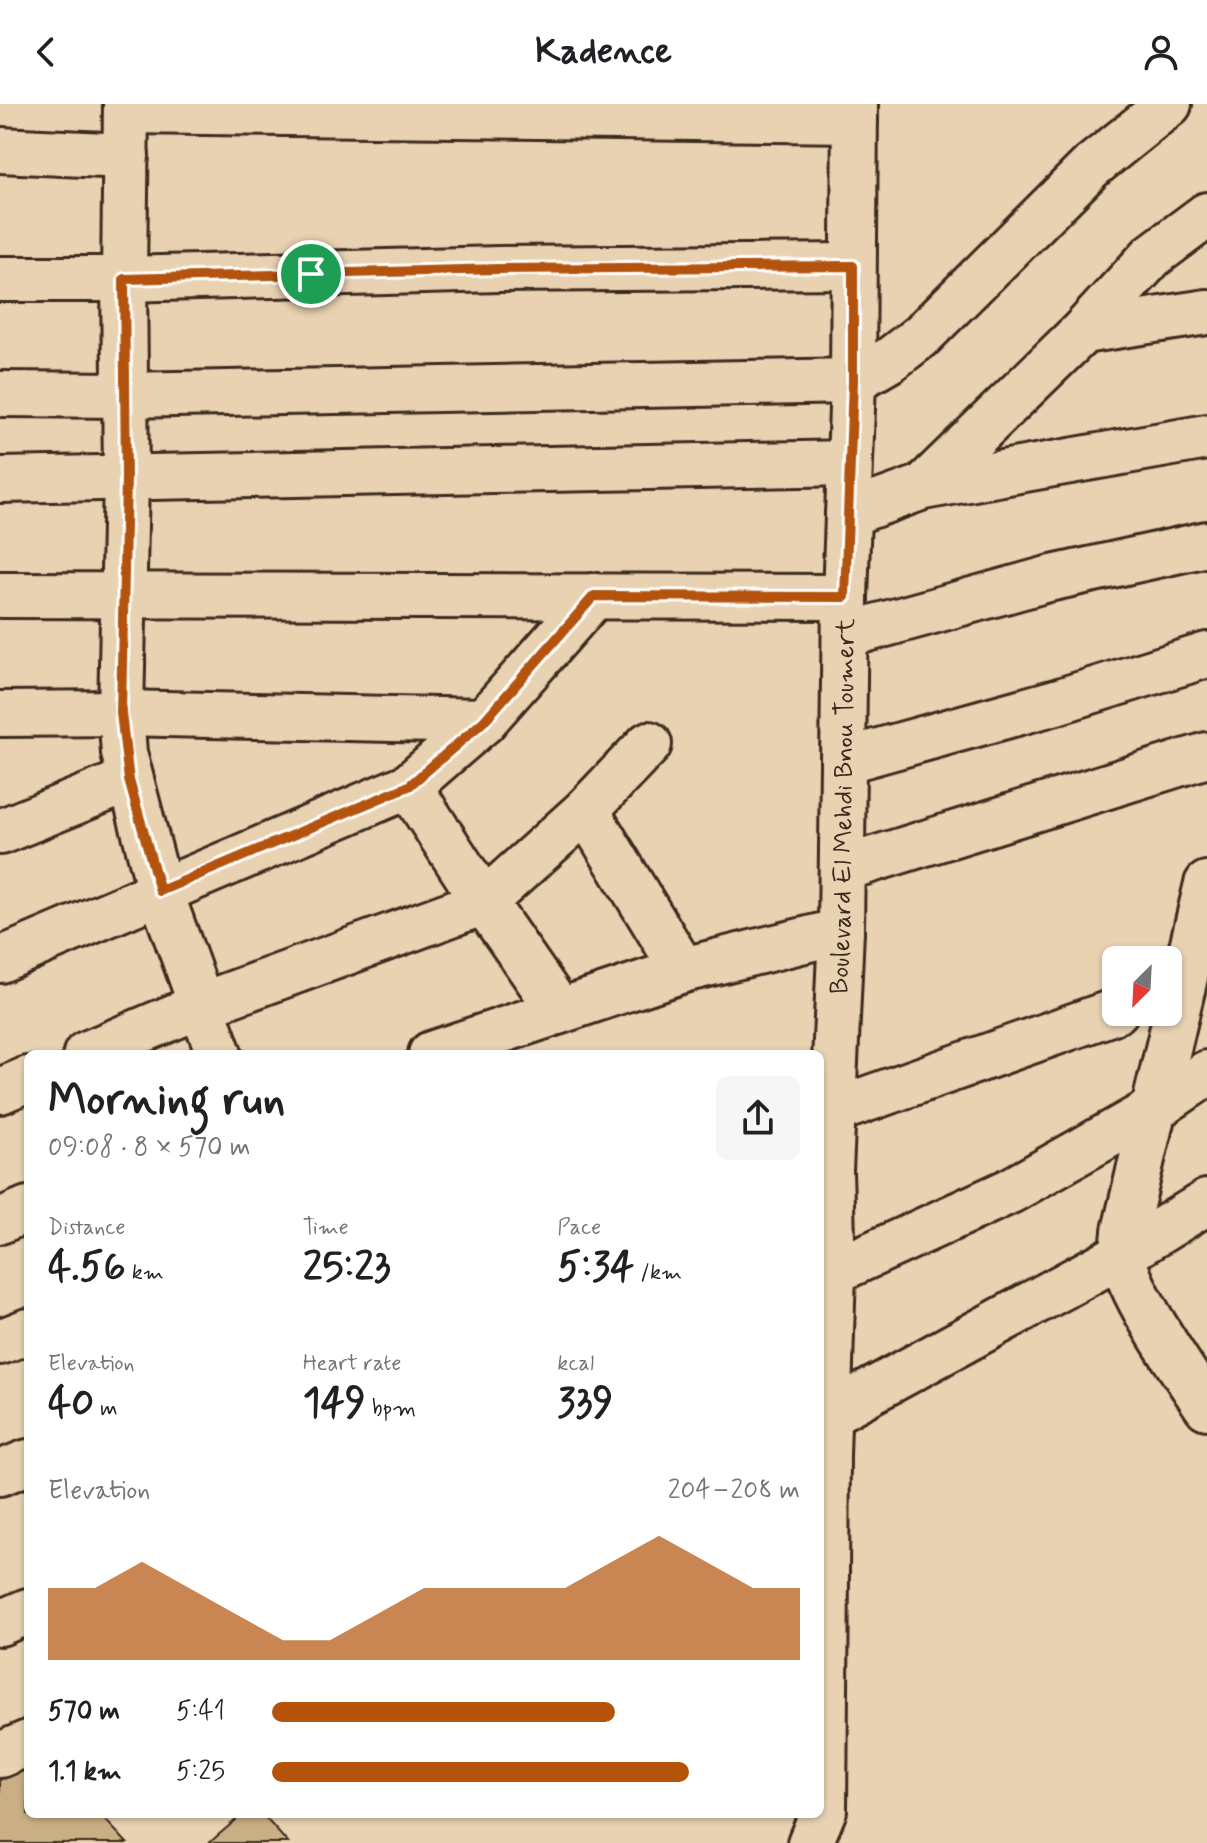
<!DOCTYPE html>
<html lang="en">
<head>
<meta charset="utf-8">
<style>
	body { margin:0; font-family:Mynerve,sans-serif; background:#f6f6f6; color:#202124; height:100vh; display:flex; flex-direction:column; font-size:30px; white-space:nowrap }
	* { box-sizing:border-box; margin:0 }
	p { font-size:26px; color:#757577 }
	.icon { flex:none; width:44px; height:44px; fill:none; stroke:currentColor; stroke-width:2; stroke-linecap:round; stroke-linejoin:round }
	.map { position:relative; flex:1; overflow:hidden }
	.panel { position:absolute; left:24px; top:946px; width:800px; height:768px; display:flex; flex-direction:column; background:#fff; border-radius:12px; box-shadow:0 2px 6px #0004 }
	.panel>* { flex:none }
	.needle { width:52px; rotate:204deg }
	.tools { position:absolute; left:1102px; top:842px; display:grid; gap:16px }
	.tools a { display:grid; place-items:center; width:80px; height:80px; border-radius:12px; background:#fff; box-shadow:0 2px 6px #0004; font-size:40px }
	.pin { position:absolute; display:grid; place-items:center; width:68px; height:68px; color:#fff; margin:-34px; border:4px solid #fff; border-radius:50%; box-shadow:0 2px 8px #0007 }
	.round { display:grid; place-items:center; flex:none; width:84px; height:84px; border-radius:12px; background:#f6f6f6 }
	.head { display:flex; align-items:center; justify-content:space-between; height:136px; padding:0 24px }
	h1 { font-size:44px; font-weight:700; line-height:60px }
	.metrics { display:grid; grid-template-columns:repeat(3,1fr); gap:12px; height:136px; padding:8px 24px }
	.metrics div { display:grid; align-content:center }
	.metrics b { font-size:40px; font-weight:700 }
	.metrics small { font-size:22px; font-weight:400 }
	.metrics p { font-size:22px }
	.chart { height:224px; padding:16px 24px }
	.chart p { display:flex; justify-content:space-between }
	.chart svg { width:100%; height:144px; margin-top:8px; fill:#b45309; opacity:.7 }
	ul { padding:0 24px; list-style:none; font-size:26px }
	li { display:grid; grid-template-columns:128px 96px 1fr; align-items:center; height:60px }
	li i { height:20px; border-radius:10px; background:#b45309 }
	header { display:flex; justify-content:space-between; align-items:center; height:104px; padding:0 24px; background:#fff; font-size:36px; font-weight:700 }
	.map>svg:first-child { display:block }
	.building { fill:#c9af83; stroke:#3b2a1e; stroke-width:2 }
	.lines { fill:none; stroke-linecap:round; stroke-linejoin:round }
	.minor-casing { stroke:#3b2a1e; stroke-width:50 }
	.major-casing { stroke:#3b2a1e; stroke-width:50 }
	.minor { stroke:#e9d2b2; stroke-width:44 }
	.major { stroke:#e9d2b2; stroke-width:44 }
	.route-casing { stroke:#fff; stroke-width:16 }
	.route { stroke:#b45309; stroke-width:10 }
	.labels { text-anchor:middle; stroke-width:6; stroke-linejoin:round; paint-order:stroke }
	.street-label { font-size:26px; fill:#3b2a1e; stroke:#e9d2b2 }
</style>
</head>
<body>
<header><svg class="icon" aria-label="back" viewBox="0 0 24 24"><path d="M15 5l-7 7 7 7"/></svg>Kadence<svg class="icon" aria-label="person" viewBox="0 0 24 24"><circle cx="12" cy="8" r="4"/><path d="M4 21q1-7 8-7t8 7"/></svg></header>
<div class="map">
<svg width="1207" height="1739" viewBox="0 0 1207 1739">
	<rect width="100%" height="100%" fill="#e9d2b2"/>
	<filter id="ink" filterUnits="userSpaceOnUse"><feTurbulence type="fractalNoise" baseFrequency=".0125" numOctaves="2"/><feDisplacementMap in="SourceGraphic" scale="16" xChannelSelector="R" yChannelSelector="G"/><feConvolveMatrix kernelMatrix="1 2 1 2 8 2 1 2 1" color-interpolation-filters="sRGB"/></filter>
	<g filter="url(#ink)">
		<!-- building -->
		<g class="building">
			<path d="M28 1651V1710H100L127 1739H0V1676Z"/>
			<path d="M243 1710H262L288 1739H209Z"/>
		</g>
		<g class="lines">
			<!-- minor casing -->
			<g class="minor-casing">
				<g id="minor">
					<path d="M126 0 124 175 126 374 121 609 124 649 160 787 219 950"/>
					<path d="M126 7 855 16"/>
					<path d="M0 46 126 52"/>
					<path d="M0 175H124L499 165 853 162"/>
					<path d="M1083 227 1207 208"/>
					<path d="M0 290 125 291 853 277 891 255 921 232 1092 62 1169 0"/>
					<path d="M0 376 849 359"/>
					<path d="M923 383 1083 227 1152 152 1207 111"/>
					<path d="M848 410 923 383 1207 333"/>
					<path d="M0 491 845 493"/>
					<path d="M846 531 1048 475 1207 440"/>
					<path d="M0 610 121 609 484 617 594 492"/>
					<path d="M843 657 1056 598 1207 551"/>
					<path d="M409 682 484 798 560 907"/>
					<path d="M586 706 683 866"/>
					<path d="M0 728 129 676"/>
					<path d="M842 765 1207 651"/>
					<path d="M1207 780 1125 1127C1125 1135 1122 1144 1123 1152 1127 1187 1185 1270 1207 1303"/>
					<path d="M0 856 409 682 484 617"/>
					<path d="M86 950 202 901 484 798 586 706 649 640"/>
					<path d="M431 950 683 866 841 827"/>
					<path d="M0 987 28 975"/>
					<path d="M833 1007 1116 907"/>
					<path d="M0 1117 28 1105"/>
					<path d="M833 1168 1010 1087 1153 1006 1207 969"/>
					<path d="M0 1238 28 1227"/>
					<path d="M829 1310 1123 1150 1207 1098"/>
					<path d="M0 1369 28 1358"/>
					<path d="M0 1519 28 1507"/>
					<path d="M0 1651 28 1639"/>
				</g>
			</g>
			<!-- major casing -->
			<g class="major-casing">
				<g id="major">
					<path id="s1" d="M810 1739 824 1706 827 1351 833 1168 830 1067 841 827 845 493 853 277 855 0"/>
				</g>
			</g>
			<!-- minor -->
			<use href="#minor" class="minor"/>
			<!-- major -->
			<use href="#major" class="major"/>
		</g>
	</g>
	<g class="lines" filter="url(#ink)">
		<!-- route casing -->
		<g class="route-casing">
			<path id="route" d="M853 162V277L845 493 594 492 484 617 409 682 160 787 129 676 121 609 126 374 124 175 499 165Z"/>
		</g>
		<!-- route -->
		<use href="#route" class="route"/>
	</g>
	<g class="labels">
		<!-- street labels -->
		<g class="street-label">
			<text dy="9" stroke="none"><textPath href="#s1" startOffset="1040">Boulevard El Mehdi Bnou Toumert</textPath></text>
		</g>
	</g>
</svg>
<div class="tools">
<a><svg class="needle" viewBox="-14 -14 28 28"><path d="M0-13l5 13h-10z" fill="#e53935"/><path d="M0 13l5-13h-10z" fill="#757577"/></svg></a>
</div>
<div class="pin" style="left:311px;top:170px;background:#1e9e55"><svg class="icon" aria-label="arrive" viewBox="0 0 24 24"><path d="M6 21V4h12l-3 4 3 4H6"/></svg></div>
<section class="panel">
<div class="head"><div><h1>Morning run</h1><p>09:08 · 8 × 570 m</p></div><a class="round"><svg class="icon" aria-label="share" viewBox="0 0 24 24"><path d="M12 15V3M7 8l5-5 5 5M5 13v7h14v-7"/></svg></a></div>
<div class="metrics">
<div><p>Distance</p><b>4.56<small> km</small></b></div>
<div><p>Time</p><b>25:23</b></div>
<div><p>Pace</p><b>5:34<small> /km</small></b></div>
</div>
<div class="metrics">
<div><p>Elevation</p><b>40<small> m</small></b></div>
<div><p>Heart rate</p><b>149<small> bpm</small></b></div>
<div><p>kcal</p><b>339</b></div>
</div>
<div class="chart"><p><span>Elevation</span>204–208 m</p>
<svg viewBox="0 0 160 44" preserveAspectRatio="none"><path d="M0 44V22L10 22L20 14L30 22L40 30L50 38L60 38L70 30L80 22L90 22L100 22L110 22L120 14L130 6L140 14L150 22L160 22V44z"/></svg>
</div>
<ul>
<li><b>570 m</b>5:41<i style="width:65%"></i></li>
<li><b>1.1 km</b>5:25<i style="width:79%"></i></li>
</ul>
</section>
</div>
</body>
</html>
